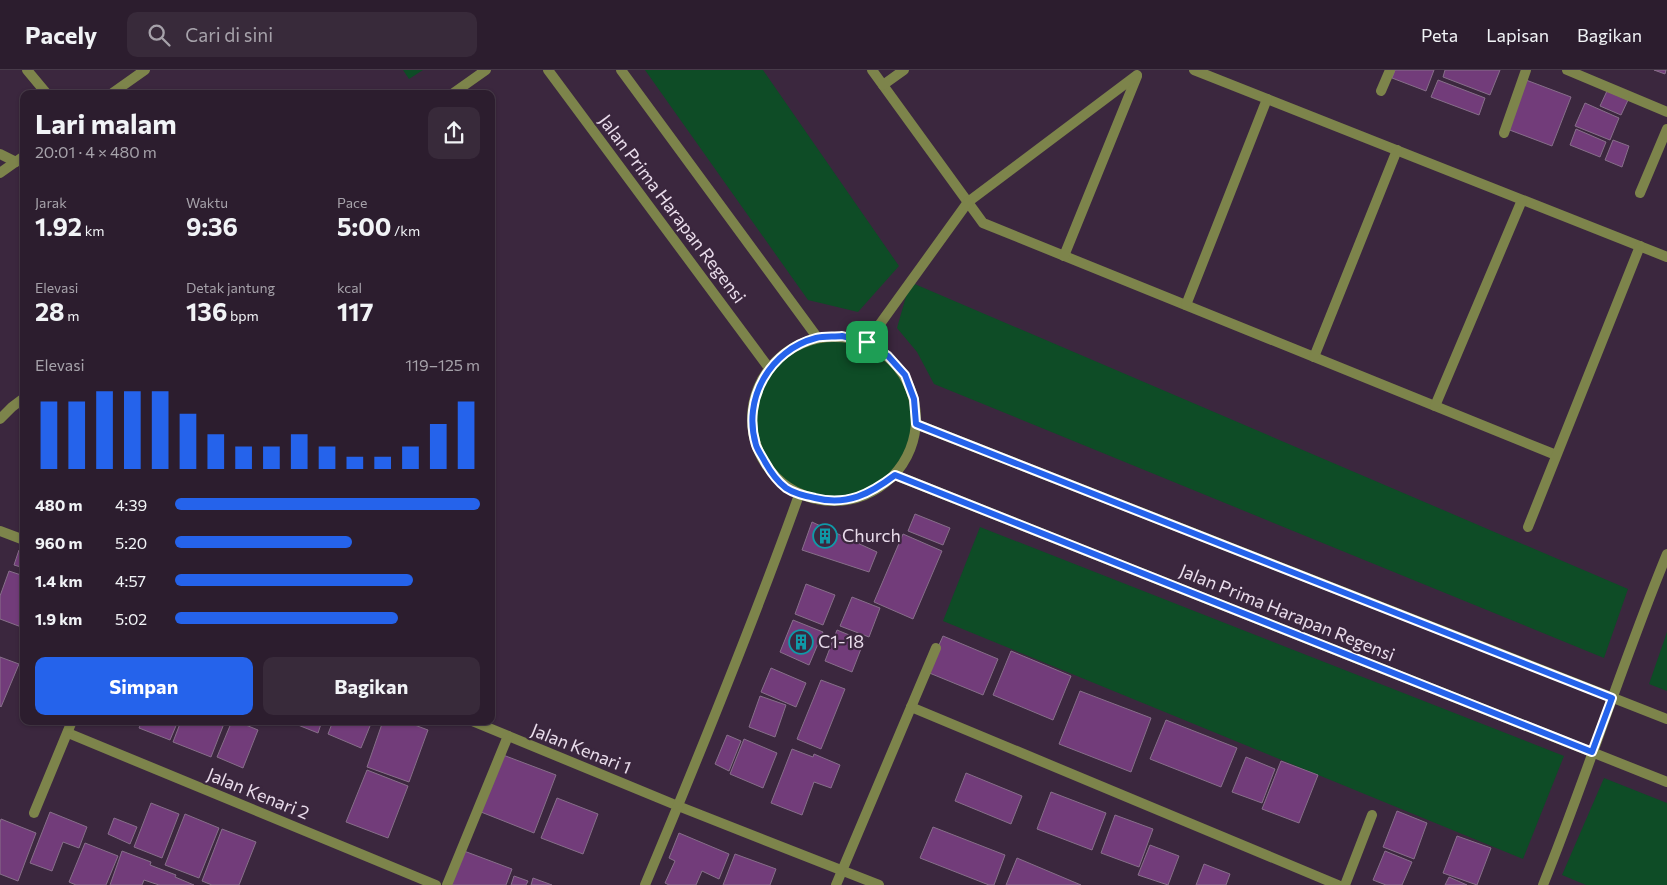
<!DOCTYPE html>
<html lang="id">
<head>
<meta charset="utf-8">
<style>
	body { margin:0; font-family:Commissioner,sans-serif; background:#382a3a; color:#f1f3f6; height:100vh; display:flex; flex-direction:column; font-size:19px; white-space:nowrap }
	* { box-sizing:border-box; margin:0 }
	p { font-size:16px; color:#a6a2aa }
	.icon { flex:none; width:28px; height:28px; fill:none; stroke:currentColor; stroke-width:2; stroke-linecap:round; stroke-linejoin:round }
	.map { position:relative; flex:1; overflow:hidden }
	.sheet { position:absolute; left:20px; top:20px; width:475px; height:635px; display:flex; flex-direction:column; background:#2c1d2e; border-radius:10px; box-shadow:0 1px 4px #0004,0 0 0 1px #483b4a }
	.sheet>* { flex:none }
	.pin { position:absolute; display:grid; place-items:center; width:42px; height:42px; color:#fff; margin:-21px; border-radius:10px; box-shadow:0 2px 8px #0006 }
	.round { display:grid; place-items:center; flex:none; width:52px; height:52px; border-radius:10px; background:#382a3a }
	.head { display:flex; align-items:center; justify-content:space-between; height:85px; padding:0 15px }
	h1 { font-size:28px; font-weight:700; line-height:38px }
	.stats { display:grid; grid-template-columns:repeat(3,1fr); gap:8px; height:85px; padding:5px 15px }
	.stats div { display:grid; align-content:center }
	.stats b { font-size:25px; font-weight:700 }
	.stats small { font-size:14px; font-weight:400 }
	.stats p { font-size:14px }
	.chart { height:140px; padding:10px 15px }
	.chart p { display:flex; justify-content:space-between }
	.chart svg { width:100%; height:90px; margin-top:5px; stroke:#2563eb; stroke-width:6 }
	.cta { display:flex; gap:10px; margin-top:auto; padding:10px 15px }
	.cta a { flex:1; height:58px; border-radius:10px; background:#2563eb; color:#fff; font-size:20px; font-weight:700; line-height:58px; text-align:center }
	.cta a+a { background:#382a3a; color:#f1f3f6 }
	ul { padding:0 15px; list-style:none; font-size:16px }
	li { display:grid; grid-template-columns:80px 60px 1fr; align-items:center; height:38px }
	li i { height:12px; border-radius:6px; background:#2563eb }
	header { display:flex; align-items:center; gap:30px; box-sizing:border-box; height:70px; padding:0 25px; background:#2c1d2e; border-bottom:1px solid #483b4a }
	header strong { font-size:24px }
	nav { display:flex; gap:28px; margin-inline-start:auto; font-size:18px }
	.search { width:350px; height:45px; background:#382a3a; display:flex; align-items:center; gap:12px; box-sizing:border-box; padding:0 18px; border-radius:10px; color:#a6a2aa; font-size:19px }
	.map>svg:first-child { display:block }
	.green { fill:#0e4c26 }
	.building { fill:#723c7a; stroke:#876f8a }
	.lines { fill:none; stroke-linecap:round; stroke-linejoin:round }
	.minor { stroke:#7d844b; stroke-width:10 }
	.tertiary { stroke:#7d844b; stroke-width:10 }
	.route-casing { stroke:#fff; stroke-width:10 }
	.route { stroke:#2563eb; stroke-width:6 }
	.labels { text-anchor:middle; stroke-width:4.5; stroke-linejoin:round; paint-order:stroke }
	.street-label { font-size:18px; fill:#e9dceb; stroke:#3b273e }
	.poi-label { font-size:18px; fill:#e9dceb; stroke:#3b273e; text-anchor:start }
</style>
</head>
<body>
<header>
<strong>Pacely</strong>
<div class="search"><svg class="icon" aria-label="search" viewBox="0 0 24 24"><circle cx="10" cy="10" r="6"/><path d="M15 15l6 6"/></svg>Cari di sini</div>
<nav><a>Peta</a><a>Lapisan</a><a>Bagikan</a></nav>
</header>
<div class="map">
<svg width="1667" height="815" viewBox="0 0 1667 815">
	<rect width="100%" height="100%" fill="#3b273e"/>
	<!-- green -->
	<g class="green">
		<path d="M403 0H423L409 9Z"/>
		<path d="M645 0H763L899 196 858 242 808 230Z"/>
		<path d="M910 212 1628 519 1604 588 934 314 917 282 897 258Z"/>
		<circle cx="834" cy="349" r="82"/>
		<path d="M980 457 1564 686 1523 789 943 551Z"/>
		<path d="M1667 562V621L1649 614Z"/>
		<path d="M1604 708 1667 733V815H1586L1562 805Z"/>
	</g>
	<!-- building -->
	<g class="building">
		<path d="M1395 0H1434L1426 21 1392 8Z"/>
		<path d="M1445 0H1500L1490 25 1443 7Z"/>
		<path d="M1654 0H1666L1665 4Z"/>
		<path d="M1438 10 1485 28 1479 45 1431 27Z"/>
		<path d="M1526 10 1571 27 1552 76 1507 59Z"/>
		<path d="M1607 21 1628 30 1621 45 1600 36Z"/>
		<path d="M1585 33 1619 48 1610 70 1575 56Z"/>
		<path d="M1576 59 1606 72 1600 87 1570 75Z"/>
		<path d="M1613 70 1629 76 1622 97 1605 90Z"/>
		<path d="M915 444 950 458 943 475 908 461Z"/>
		<path d="M812 452 877 482 869 502 802 480Z"/>
		<path d="M903 464 942 481 913 549 874 532Z"/>
		<path d="M19 480 24 482V498L14 495Z"/>
		<path d="M9 501 24 506V558L0 549V526Z"/>
		<path d="M806 514 835 525 823 555 795 544Z"/>
		<path d="M852 527 880 538 869 567 840 556Z"/>
		<path d="M793 550 823 562 809 595 780 582Z"/>
		<path d="M837 560 864 571 852 602 825 591Z"/>
		<path d="M943 566 998 589 983 625 927 602Z"/>
		<path d="M1011 581 1071 606 1053 650 993 625Z"/>
		<path d="M0 587 19 594 1 637 0 636Z"/>
		<path d="M771 598 806 613 796 637 761 622Z"/>
		<path d="M821 610 845 619 821 679 797 669Z"/>
		<path d="M1080 621 1151 648 1131 702 1059 674Z"/>
		<path d="M760 626 786 635 775 667 749 657Z"/>
		<path d="M1166 650 1237 678 1221 717 1150 689Z"/>
		<path d="M142 651H178L170 670 139 658Z"/>
		<path d="M181 651H225L211 687 173 672Z"/>
		<path d="M232 651H236L258 660 243 698 217 687Z"/>
		<path d="M288 651H322L318 663Z"/>
		<path d="M333 651H372L361 678 328 664Z"/>
		<path d="M383 651H404L428 660 409 712 367 697Z"/>
		<path d="M727 665 741 671 729 701 715 694Z"/>
		<path d="M744 669 777 683 763 718 730 704Z"/>
		<path d="M792 679 813 687 814 684 840 695 831 718 814 712 802 745 771 733Z"/>
		<path d="M503 685 556 705 534 763 481 742Z"/>
		<path d="M1246 687 1275 699 1262 733 1232 722Z"/>
		<path d="M1281 691 1318 705 1299 753 1262 739Z"/>
		<path d="M367 700 408 716 388 768 346 752Z"/>
		<path d="M966 703 1022 726 1011 754 955 731Z"/>
		<path d="M1051 722 1106 743 1092 780 1037 759Z"/>
		<path d="M557 728 598 744 583 784 541 768Z"/>
		<path d="M151 733 179 744 162 788 134 777Z"/>
		<path d="M1397 741 1427 753 1414 789 1383 777Z"/>
		<path d="M50 742 87 757 79 778 63 772 52 801 30 793Z"/>
		<path d="M185 744 219 758 199 808 165 795Z"/>
		<path d="M1115 745 1153 759 1139 797 1101 783Z"/>
		<path d="M114 748 137 757 130 774 108 764Z"/>
		<path d="M1 749 36 763 18 811 0 804V753Z"/>
		<path d="M933 757 1005 785 994 815H989L920 788Z"/>
		<path d="M222 759 256 772 239 815H212L202 811Z"/>
		<path d="M679 763 729 784 719 809 702 801 696 815H669L665 813 675 791 669 788Z"/>
		<path d="M1457 766 1491 778 1477 815 1443 803Z"/>
		<path d="M85 773 118 786 106 815H76L69 812Z"/>
		<path d="M1150 775 1179 786 1168 815 1138 805Z"/>
		<path d="M122 781 151 792 150 795 176 805 175 807 194 815H159L144 810 142 815H110Z"/>
		<path d="M464 781 512 799 506 815H451Z"/>
		<path d="M1385 781 1412 792 1402 815H1386L1373 810Z"/>
		<path d="M735 784 776 799 770 815H723Z"/>
		<path d="M1017 788 1081 815H1006Z"/>
		<path d="M1204 794 1230 804 1226 815H1196Z"/>
		<path d="M514 806 528 811 526 815H511Z"/>
		<path d="M1449 807 1467 815H1445Z"/>
		<path d="M533 808 552 815H531Z"/>
	</g>
	<g class="lines">
		<!-- minor -->
		<g class="minor">
			<path d="M27 0 47 24"/>
			<path d="M872 0 983 153 1556 385"/>
			<path d="M1194 0 1667 187"/>
			<path d="M1567 0 1667 42"/>
			<path d="M883 15 904 0"/>
			<path d="M1381 21 1390 0"/>
			<path d="M111 24 145 0"/>
			<path d="M452 24 486 0"/>
			<path d="M1504 63 1526 0"/>
			<path d="M0 84 16 92"/>
			<path d="M0 103 24 86"/>
			<path d="M1640 123 1667 59"/>
			<path d="M1064 186 1137 6"/>
			<path d="M1186 235 1267 29"/>
			<path d="M867 272 968 132 1137 5"/>
			<path d="M1314 287 1397 80"/>
			<path d="M1435 336 1522 130"/>
			<path d="M0 349 12 337 24 328"/>
			<path d="M1528 457 1640 176"/>
			<path d="M0 461 24 470"/>
			<path d="M911 637 1338 815"/>
			<path d="M472 651 678 736 879 815"/>
			<path d="M68 663 436 815"/>
			<path d="M34 743 72 651"/>
			<path d="M447 815 508 666"/>
			<path d="M645 815C699 686 752 556 799 425"/>
			<path d="M836 815 936 578"/>
			<path d="M1345 815 1372 745"/>
			<path d="M1543 815C1587 706 1622 593 1667 484"/>
		</g>
		<!-- tertiary -->
		<g class="tertiary">
			<path d="M548 0 769 298"/>
			<path d="M621 0 817 267"/>
			<circle cx="834" cy="349" r="82"/>
			<path d="M916 354 1667 649"/>
			<path d="M895 405 1667 712"/>
		</g>
	</g>
	<g class="lines">
		<!-- route casing -->
		<g class="route-casing">
			<path id="route" d="M842 266 867 272 888 286 905 305 914 329 916 354 1612 628 1592 682 895 405C870 424 847 436 815 428 805 426 795 424 786 418 778 412 770 401 765 392 762 386 758 381 756 375 742 329 770 280 816 268 824 266 834 267 842 266Z"/>
		</g>
		<!-- route -->
		<use href="#route" class="route"/>
	</g>
	<!-- icons -->
	<defs>
		<g id="building-ring" transform="scale(1.25)"><circle r="9.5" fill="#3b273e" stroke="#0f9aa8" stroke-width="1.5"/><path d="M-4-6H4V6H1V3H-1V6H-4ZM-2.5-4.3h1.7v1.8h-1.7ZM.8-4.3h1.7v1.8H.8ZM-2.5-1h1.7V.8h-1.7ZM.8-1h1.7V.8H.8Z" fill="#0f9aa8"/></g>
	</defs>
	<g fill-rule="evenodd">
		<use href="#building-ring" x="825" y="466"/>
		<use href="#building-ring" x="801" y="572"/>
	</g>
	<g class="labels">
		<!-- street labels -->
		<g class="street-label">
			<text transform="translate(672 139) rotate(53)" y="6">Jalan Prima Harapan Regensi</text>
			<text transform="translate(1287 543) rotate(22)" y="6">Jalan Prima Harapan Regensi</text>
			<text transform="translate(581 679) rotate(22)" y="6">Jalan Kenari 1</text>
			<text transform="translate(258 724) rotate(22)" y="6">Jalan Kenari 2</text>
		</g>
		<!-- poi labels -->
		<g class="poi-label">
			<text x="842" y="472">Church</text>
			<text x="818" y="578">C1-18</text>
		</g>
	</g>
</svg>
<div class="pin" style="left:867px;top:272px;background:#1e9e55"><svg class="icon" aria-label="arrive" viewBox="0 0 24 24"><path d="M6 21V4h12l-3 4 3 4H6"/></svg></div>
<section class="sheet">
<div class="head"><div><h1>Lari malam</h1><p>20:01 · 4 × 480 m</p></div><a class="round"><svg class="icon" aria-label="share" viewBox="0 0 24 24"><path d="M12 15V3M7 8l5-5 5 5M5 13v7h14v-7"/></svg></a></div>
<div class="stats">
<div><p>Jarak</p><b>1.92<small> km</small></b></div>
<div><p>Waktu</p><b>9:36</b></div>
<div><p>Pace</p><b>5:00<small> /km</small></b></div>
</div>
<div class="stats">
<div><p>Elevasi</p><b>28<small> m</small></b></div>
<div><p>Detak jantung</p><b>136<small> bpm</small></b></div>
<div><p>kcal</p><b>117</b></div>
</div>
<div class="chart"><p><span>Elevasi</span>119–125 m</p>
<svg viewBox="0 0 160 44" preserveAspectRatio="none"><path d="M5 44V11M15 44V11M25 44V6M35 44V6M45 44V6M55 44V17M65 44V27M75 44V33M85 44V33M95 44V27M105 44V33M115 44V38M125 44V38M135 44V33M145 44V22M155 44V11"/></svg>
</div>
<ul>
<li><b>480 m</b>4:39<i style="width:100%"></i></li>
<li><b>960 m</b>5:20<i style="width:58%"></i></li>
<li><b>1.4 km</b>4:57<i style="width:78%"></i></li>
<li><b>1.9 km</b>5:02<i style="width:73%"></i></li>
</ul>
<div class="cta"><a>Simpan</a><a>Bagikan</a></div>
</section>
</div>
</body>
</html>
